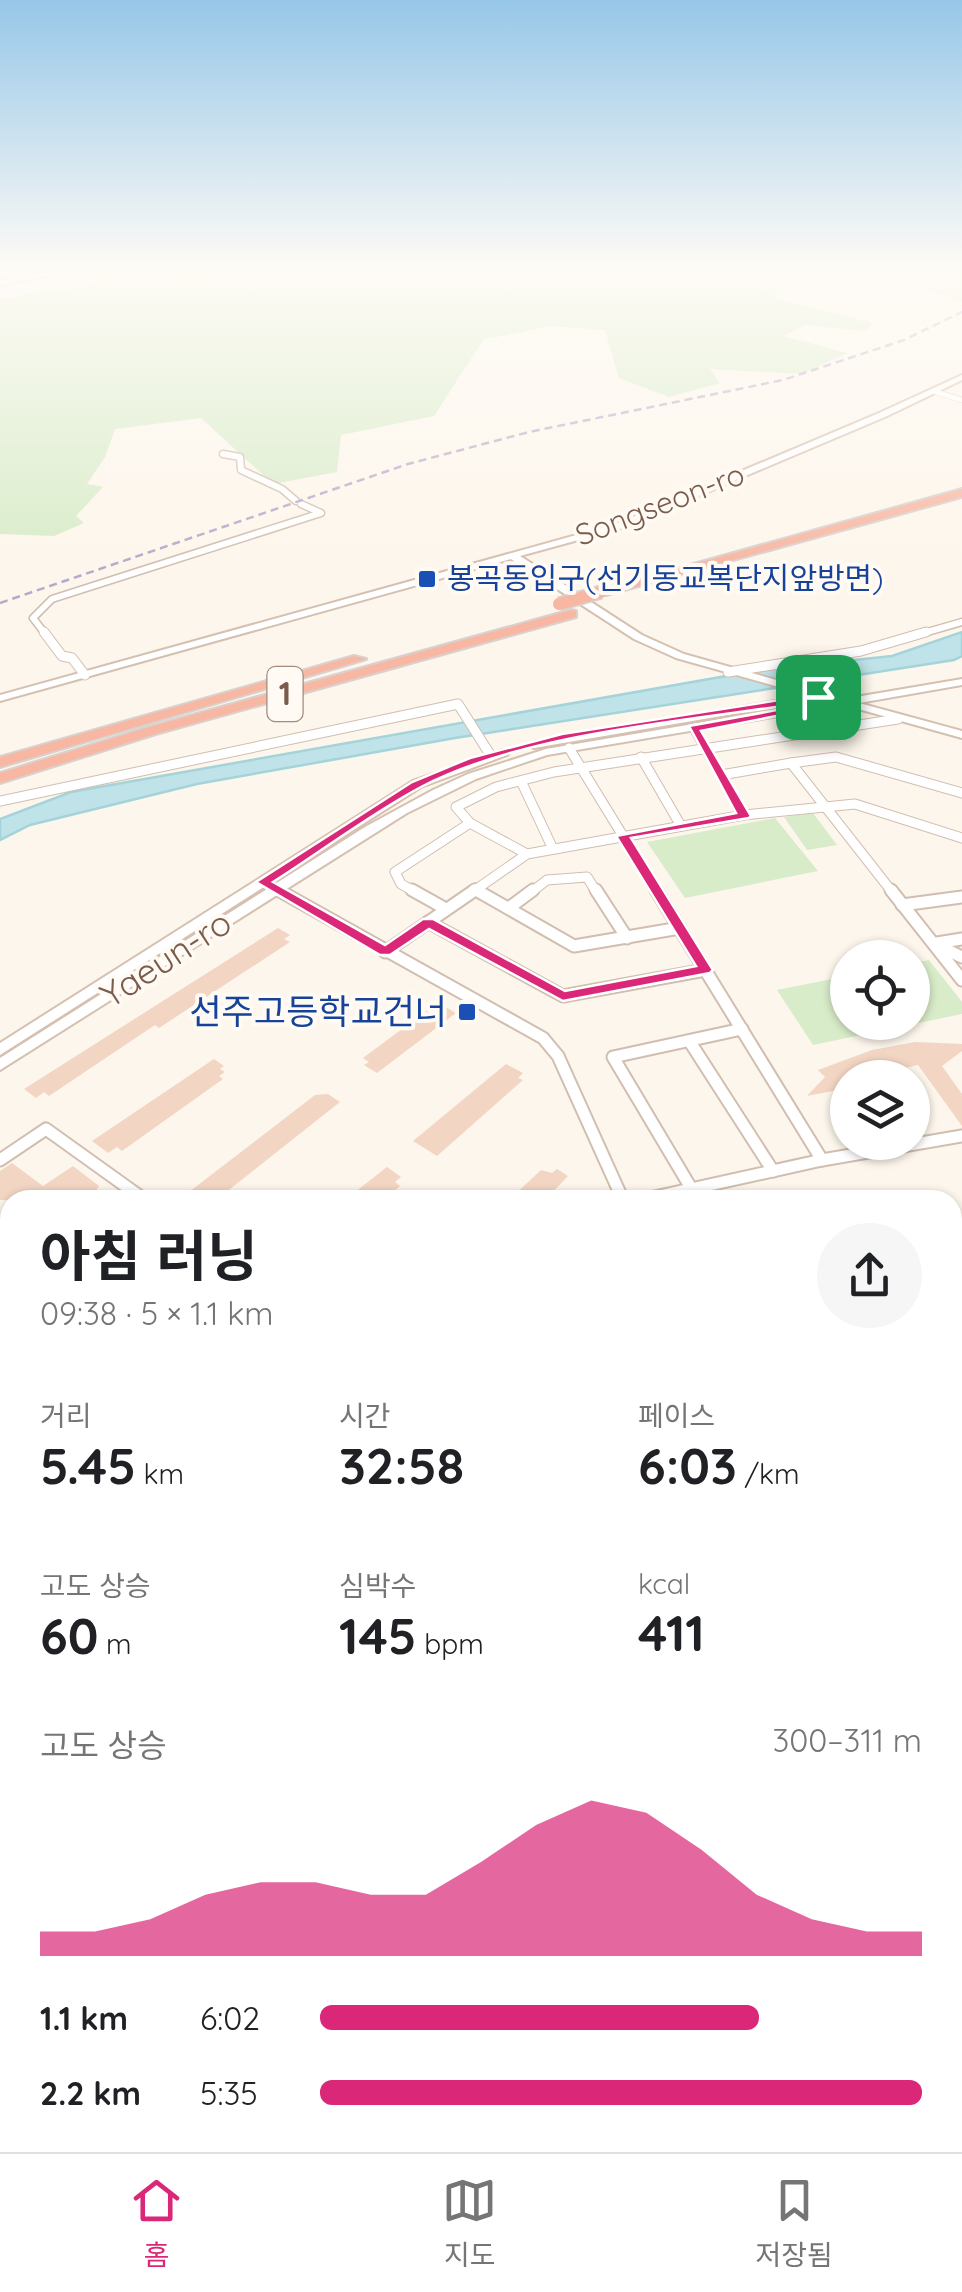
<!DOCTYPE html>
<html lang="ko">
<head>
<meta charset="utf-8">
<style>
	body { margin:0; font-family:Quicksand,"Noto Sans KR",sans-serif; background:#f6f6f6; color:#202124; height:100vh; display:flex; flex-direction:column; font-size:38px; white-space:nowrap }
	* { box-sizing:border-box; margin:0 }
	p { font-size:32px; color:#757577 }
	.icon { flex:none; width:55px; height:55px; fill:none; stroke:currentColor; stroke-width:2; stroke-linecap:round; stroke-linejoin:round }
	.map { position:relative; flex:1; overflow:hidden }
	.drawer { position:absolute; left:0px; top:1190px; width:962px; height:962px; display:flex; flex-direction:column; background:#fff; border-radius:30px 30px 0 0; box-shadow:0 2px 8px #0004 }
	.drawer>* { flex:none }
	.buttons { position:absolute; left:830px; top:940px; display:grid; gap:20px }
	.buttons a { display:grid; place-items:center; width:100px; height:100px; border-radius:50%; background:#fff; box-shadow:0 2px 8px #0004; font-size:50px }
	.pin { position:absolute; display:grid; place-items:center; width:85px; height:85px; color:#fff; margin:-42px; border-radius:20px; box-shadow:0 5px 15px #0006 }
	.round { display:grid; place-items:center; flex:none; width:105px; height:105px; border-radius:52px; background:#f6f6f6 }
	.overview { display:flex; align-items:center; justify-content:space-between; height:170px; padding:0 40px }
	h1 { font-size:55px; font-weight:700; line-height:75px }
	.figures { display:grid; grid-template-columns:repeat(3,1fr); gap:15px; height:170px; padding:10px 40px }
	.figures div { display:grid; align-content:center }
	.figures b { font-size:50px; font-weight:700 }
	.figures small { font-size:28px; font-weight:400 }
	.figures p { font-size:28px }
	.chart { height:280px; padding:20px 40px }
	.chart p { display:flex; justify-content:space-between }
	.chart svg { width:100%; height:180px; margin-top:10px; fill:#db2777; opacity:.7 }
	ul { padding:0 40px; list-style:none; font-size:32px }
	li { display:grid; grid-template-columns:160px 120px 1fr; align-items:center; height:75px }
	li i { height:25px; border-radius:12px; background:#db2777 }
	.menu { display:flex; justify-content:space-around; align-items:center; height:140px; border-top:2px solid #e0e0e0; background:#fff; font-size:28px; color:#757577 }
	.menu a { display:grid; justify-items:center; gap:5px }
	.menu .current { color:#db2777 }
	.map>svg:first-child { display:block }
	.green { fill:#d8ecc9 }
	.water { fill:#bfe3e8; stroke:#a5d3da; stroke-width:2.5 }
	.building { fill:#f3d5c3 }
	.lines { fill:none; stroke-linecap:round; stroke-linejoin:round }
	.street-far5-casing { stroke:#d1beb0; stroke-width:6 }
	.street-far4-casing { stroke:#d1beb0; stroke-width:9 }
	.street-far3-casing { stroke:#d1beb0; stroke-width:11 }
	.street-far2-casing { stroke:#d1beb0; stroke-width:15 }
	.street-far1-casing { stroke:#d1beb0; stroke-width:18 }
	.street-casing { stroke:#d1beb0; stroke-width:21 }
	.secondary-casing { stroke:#d6c0b0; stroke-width:4 }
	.highway-casing { stroke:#dad1cd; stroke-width:4 }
	.street-far5 { stroke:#fff; stroke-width:5 }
	.street-far4 { stroke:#fff; stroke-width:6 }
	.street-far3 { stroke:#fff; stroke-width:9 }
	.street-far2 { stroke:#fff; stroke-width:11 }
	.street-far1 { stroke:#fff; stroke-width:14 }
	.street { stroke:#fff; stroke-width:18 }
	.secondary { fill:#fff; fill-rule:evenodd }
	.highway { fill:#f7b7a3; fill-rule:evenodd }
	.rail { stroke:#b9a8c9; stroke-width:2.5; stroke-dasharray:8 5; stroke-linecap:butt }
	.highway-bridge-casing { stroke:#dad1cd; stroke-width:15; stroke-linecap:butt }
	.highway-bridge { stroke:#f7b7a3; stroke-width:12 }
	.route { fill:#db2777; stroke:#fff; stroke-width:2.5; fill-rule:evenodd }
	.transit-dot { fill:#1a4fb4; stroke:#fffaf3; stroke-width:4 }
	.labels { text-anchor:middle; stroke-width:8; stroke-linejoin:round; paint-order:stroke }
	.far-street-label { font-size:30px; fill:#7a5c4d; stroke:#fffaf3 }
	.far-transit-label { font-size:30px; fill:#164399; stroke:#fffaf3; text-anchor:start }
	.shield { fill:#fffaf3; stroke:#a28b7f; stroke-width:2.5 }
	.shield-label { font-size:32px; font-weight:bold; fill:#7a5c4d }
	.street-label { font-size:35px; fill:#7a5c4d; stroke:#fffaf3 }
	.transit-label { font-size:35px; fill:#164399; stroke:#fffaf3; text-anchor:end }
</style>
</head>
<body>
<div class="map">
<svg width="962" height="2152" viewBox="0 0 962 2152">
	<rect width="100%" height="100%" fill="#fdf6ec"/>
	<!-- green -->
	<g class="green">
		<path d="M234 269H731L775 287 776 299 873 323 865 331 805 325 783 336 847 353 802 374 710 369 720 383 669 397 619 378 605 330 550 326 483 340 434 416 341 435 337 472 273 484 201 418 115 429 105 457 87 484 103 487 76 516 84 523 54 536 0 534V299L106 282 133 288 163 285Z"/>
		<path d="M853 269H962V301Z"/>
		<path d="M813 813 837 845 807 850 784 817Z"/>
		<path d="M775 818 818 871 685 898 647 842Z"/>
		<path d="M929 960 962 1002V1014L813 1045 777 990 847 976 848 1022H912L913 963Z"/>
	</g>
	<!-- water -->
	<path class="water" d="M962 632V656L954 660 455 738 197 784 30 825 0 840V819L71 792 760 670 892 656Z"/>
	<!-- building -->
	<g class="building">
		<path d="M278 928 290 935 284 939 290 942 159 1028 155 1025 49 1096 44 1092 36 1098 24 1089Z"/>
		<path d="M442 1005 456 1013 377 1073 364 1065 369 1062 363 1058 433 1006 437 1009Z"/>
		<path d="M915 1042 962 1044V1051L942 1066 962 1094V1126L918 1065 883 1073 886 1078H848V1088L807 1096 825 1077 818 1070 872 1050Z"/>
		<path d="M214 1059 224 1066 220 1069 225 1072 219 1076 223 1079 122 1151 117 1147 108 1153 92 1141Z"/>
		<path d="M506 1064 523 1073 518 1078 523 1080 437 1156 413 1141Z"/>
		<path d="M328 1094 340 1102 216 1200H193L185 1195 315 1095Z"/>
		<path d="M12 1163 43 1186 73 1166 99 1186 90 1200H0V1171Z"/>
		<path d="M387 1167 401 1177 395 1182 400 1186 389 1195 378 1200H345Z"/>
		<path d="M557 1169 568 1176 545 1200H509L541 1170 552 1173Z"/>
	</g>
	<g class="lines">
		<!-- street-far5 casing -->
		<g class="street-far5-casing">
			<path id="street-far5" d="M933 391 962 400"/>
		</g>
		<!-- street-far4 casing -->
		<g class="street-far4-casing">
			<g id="street-far4">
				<path d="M223 454 240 457 241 470 282 489 296 501"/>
				<path d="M46 635 33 618 52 599 321 513 301 504"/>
				<path d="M917 635 962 622"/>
			</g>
		</g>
		<!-- street-far3 casing -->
		<g class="street-far3-casing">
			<g id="street-far3">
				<path d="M44 632 62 656 72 658 85 675"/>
				<path d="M728 672 861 651 926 632"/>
				<path d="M694 728 744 815"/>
				<path d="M569 748 658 893"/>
				<path d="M641 757 681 826"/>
				<path d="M791 763 836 757 962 793"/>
				<path d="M721 775 791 763 893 893"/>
				<path d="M521 781 553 849"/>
				<path d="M0 801 458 704 491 756"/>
				<path d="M527 854 470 823 456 807 496 787 554 772 898 719"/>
				<path d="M263 882 282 893"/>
				<path d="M474 889 480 893"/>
				<path d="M417 893 401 884 395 872 470 823"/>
				<path d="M471 893 527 854 744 815 855 804 962 838"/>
				<path d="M530 893 547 880 587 877 597 893"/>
			</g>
		</g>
		<!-- street-far2 casing -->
		<g class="street-far2-casing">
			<g id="street-far2">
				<path d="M278 890 543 1038 558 1056 623 1200"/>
				<path d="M412 890 446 909"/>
				<path d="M476 890 574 946 680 928"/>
				<path d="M596 890 627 938"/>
				<path d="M656 890 822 1160"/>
				<path d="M891 890 962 980"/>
				<path d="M902 905 962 897"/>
				<path d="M510 907 533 890"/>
				<path d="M428 922 563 996 705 970"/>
				<path d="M937 943 962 939"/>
				<path d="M939 946 962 957"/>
				<path d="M385 952 475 890"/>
				<path d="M690 1042 773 1171"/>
				<path d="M0 1160 46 1129 145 1200"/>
				<path d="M691 1188 613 1057 742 1029"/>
				<path d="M641 1200 822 1160 962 1136"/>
			</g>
		</g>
		<!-- street-far1 casing -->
		<g class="street-far1-casing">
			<path id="street-far1" d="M0 1291 10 1284"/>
		</g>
		<!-- street casing -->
		<g class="street-casing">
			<g id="street">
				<path d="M0 1659 10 1661"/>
				<path d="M952 1706 962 1709"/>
				<path d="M250 2152 258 2142"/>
			</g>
		</g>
		<!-- secondary casing -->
		<g class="secondary-casing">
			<g id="secondary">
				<path d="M69 269H83L0 285V281Z"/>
				<path d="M962 375V380L885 417 622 528 520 556 642 635 684 654 844 699 962 679V685L859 703 962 731V738L844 705 547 755 476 779 407 813 0 1070V1058L365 827 433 790 468 774 546 749 829 701 676 658 634 639 511 559 0 701V695L616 524 879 413Z"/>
				<path d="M793 698 797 699V703L534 748 528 745 534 742Z"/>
				<path d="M503 750 509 753 507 755 421 787 0 1055V1043L413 781Z"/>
			</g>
		</g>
		<!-- highway casing -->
		<g class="highway-casing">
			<g id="highway">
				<path d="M962 489V497L606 595 594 592Z"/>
				<path d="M571 610 576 611V617L159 733 0 783V773L149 727Z"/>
				<path d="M354 656 366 659 0 767V757Z"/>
			</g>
		</g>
		<!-- street-far5 -->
		<use href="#street-far5" class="street-far5"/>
		<!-- street-far4 -->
		<use href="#street-far4" class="street-far4"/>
		<!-- street-far3 -->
		<use href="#street-far3" class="street-far3"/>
		<!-- street-far2 -->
		<use href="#street-far2" class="street-far2"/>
		<!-- street-far1 -->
		<use href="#street-far1" class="street-far1"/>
		<!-- street -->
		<use href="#street" class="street"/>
		<!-- secondary -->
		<use href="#secondary" class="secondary"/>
		<!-- highway -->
		<use href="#highway" class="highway"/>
		<!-- rail -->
		<path class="rail" d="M0 603 408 464 529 432 783 380 904 340 962 312"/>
		<!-- highway-bridge casing -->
		<g class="highway-bridge-casing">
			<path id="highway-bridge" d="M559 604 601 592"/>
		</g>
		<!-- highway-bridge -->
		<use href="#highway-bridge" class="highway-bridge"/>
	</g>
	<!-- sky -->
	<linearGradient id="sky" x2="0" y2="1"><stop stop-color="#97c7e8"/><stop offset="0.47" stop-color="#fefbf6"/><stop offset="1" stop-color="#fefbf6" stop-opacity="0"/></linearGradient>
	<rect width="962" height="570" fill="url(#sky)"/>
	<!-- route -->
	<path class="route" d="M818 694 842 703 701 731 751 816 749 818 631 838 713 970 710 973 563 1001 429 929 390 955H380L256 882 412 782 470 758 562 734ZM817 701 821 702 689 726 736 813 616 836 696 966 565 991 433 919H423L385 945 273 882C322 851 370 814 421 787 528 731 697 720 817 701Z"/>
	<!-- markers -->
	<g class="transit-dot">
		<rect x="417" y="569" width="20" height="20" rx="5"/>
		<rect x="457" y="1002" width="20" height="20" rx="5"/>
	</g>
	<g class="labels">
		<!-- far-street labels -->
		<g class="far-street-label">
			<text transform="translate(660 505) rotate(-21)" y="10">Songseon-ro</text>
		</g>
		<!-- far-transit labels -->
		<g class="far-transit-label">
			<text x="447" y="589">봉곡동입구(선기동교복단지앞방면)</text>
		</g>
		<!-- shield labels -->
		<rect class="shield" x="267.5" y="667" width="35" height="54" rx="8"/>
		<g class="shield-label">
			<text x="285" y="705">1</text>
		</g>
		<!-- street labels -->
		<g class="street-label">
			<text transform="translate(166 959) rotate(-33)" y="12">Yaeun-ro</text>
		</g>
		<!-- transit labels -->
		<g class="transit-label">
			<text x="447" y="1024">선주고등학교건너</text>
		</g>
	</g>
</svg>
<div class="buttons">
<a><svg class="icon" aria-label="locate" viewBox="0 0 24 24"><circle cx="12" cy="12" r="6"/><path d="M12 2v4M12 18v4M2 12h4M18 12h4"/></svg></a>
<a><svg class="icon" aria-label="layers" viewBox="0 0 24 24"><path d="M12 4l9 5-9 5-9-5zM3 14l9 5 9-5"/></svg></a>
</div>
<div class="pin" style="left:818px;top:697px;background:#1e9e55"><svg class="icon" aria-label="arrive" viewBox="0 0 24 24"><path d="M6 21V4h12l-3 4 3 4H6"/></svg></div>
<section class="drawer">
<div class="overview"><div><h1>아침 러닝</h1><p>09:38 · 5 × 1.1 km</p></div><a class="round"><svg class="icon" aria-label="share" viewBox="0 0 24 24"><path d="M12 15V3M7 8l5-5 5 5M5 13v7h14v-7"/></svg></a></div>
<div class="figures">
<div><p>거리</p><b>5.45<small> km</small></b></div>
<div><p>시간</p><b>32:58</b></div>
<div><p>페이스</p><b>6:03<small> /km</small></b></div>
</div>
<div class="figures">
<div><p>고도 상승</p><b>60<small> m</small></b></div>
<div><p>심박수</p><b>145<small> bpm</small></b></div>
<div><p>kcal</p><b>411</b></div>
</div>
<div class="chart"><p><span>고도 상승</span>300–311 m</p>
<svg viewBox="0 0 160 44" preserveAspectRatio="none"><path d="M0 44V38L10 38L20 35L30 29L40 26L50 26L60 29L70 29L80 21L90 12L100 6L110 9L120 18L130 29L140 35L150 38L160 38V44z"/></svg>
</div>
<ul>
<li><b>1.1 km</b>6:02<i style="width:73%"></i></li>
<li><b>2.2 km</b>5:35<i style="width:100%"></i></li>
</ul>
</section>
</div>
<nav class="menu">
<a class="current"><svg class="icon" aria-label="home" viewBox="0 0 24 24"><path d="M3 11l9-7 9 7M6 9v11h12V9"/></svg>홈</a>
<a><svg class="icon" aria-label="map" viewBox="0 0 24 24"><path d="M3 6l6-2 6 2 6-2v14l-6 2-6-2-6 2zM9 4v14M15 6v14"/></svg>지도</a>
<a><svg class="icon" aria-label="saved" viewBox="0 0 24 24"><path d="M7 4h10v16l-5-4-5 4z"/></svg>저장됨</a>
</nav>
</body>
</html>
